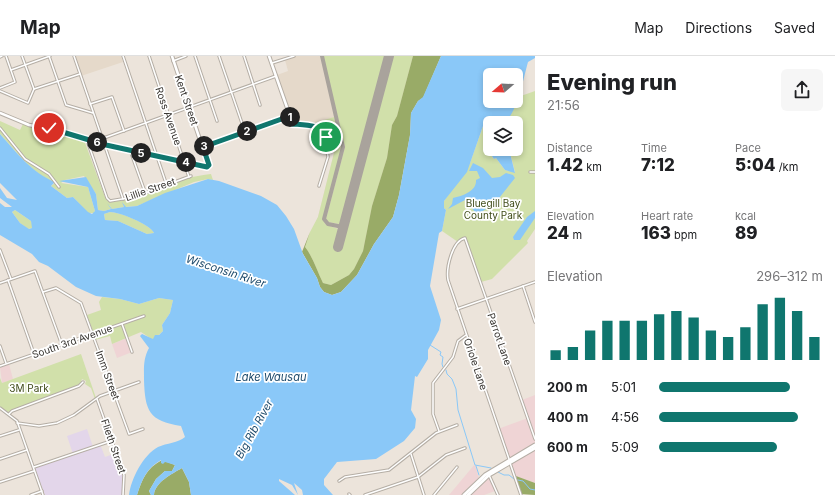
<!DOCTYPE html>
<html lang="en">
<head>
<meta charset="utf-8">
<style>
	body { margin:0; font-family:Inter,sans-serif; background:#f6f6f6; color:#202124; height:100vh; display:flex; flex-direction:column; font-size:15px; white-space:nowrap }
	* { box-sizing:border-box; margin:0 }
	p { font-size:13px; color:#757577 }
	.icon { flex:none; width:22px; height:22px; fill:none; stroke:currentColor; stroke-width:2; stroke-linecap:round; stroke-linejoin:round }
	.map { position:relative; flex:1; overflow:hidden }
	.sheet { display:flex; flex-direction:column; background:#fff; width:300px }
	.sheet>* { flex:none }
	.needle { width:26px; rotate:251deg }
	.fabs { position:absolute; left:483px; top:12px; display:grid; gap:8px }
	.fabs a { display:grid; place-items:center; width:40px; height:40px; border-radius:6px; background:#fff; box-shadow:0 2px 6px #0003; font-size:20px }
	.pin { position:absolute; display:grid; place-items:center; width:34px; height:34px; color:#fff; margin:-17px; border:2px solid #fff; border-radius:50%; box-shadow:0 1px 4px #0007 }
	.km { position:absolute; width:20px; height:20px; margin:-10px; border-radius:50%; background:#222; color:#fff; font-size:11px; line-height:20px; text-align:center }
	.round { display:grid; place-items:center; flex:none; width:42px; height:42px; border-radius:6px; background:#f6f6f6 }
	.overview { display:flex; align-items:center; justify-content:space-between; height:68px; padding:0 12px }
	h1 { font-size:22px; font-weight:800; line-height:30px }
	.metrics { display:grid; grid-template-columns:repeat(3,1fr); gap:6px; height:68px; padding:4px 12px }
	.metrics div { display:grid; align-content:center }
	.metrics b { font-size:17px; font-weight:800 }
	.metrics small { font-size:11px; font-weight:400 }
	.metrics p { font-size:11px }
	.chart { height:112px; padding:8px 12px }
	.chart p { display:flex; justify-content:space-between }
	.chart svg { width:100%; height:72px; margin-top:4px; stroke:#0f766e; stroke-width:6 }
	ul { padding:0 12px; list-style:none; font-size:13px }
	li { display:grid; grid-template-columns:64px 48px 1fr; align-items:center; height:30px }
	li i { height:10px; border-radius:5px; background:#0f766e }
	header { display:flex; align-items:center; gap:24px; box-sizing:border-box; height:56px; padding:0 20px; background:#fff; border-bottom:1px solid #e0e0e0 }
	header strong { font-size:19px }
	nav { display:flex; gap:22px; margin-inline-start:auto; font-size:14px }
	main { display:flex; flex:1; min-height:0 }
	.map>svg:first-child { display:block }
	.commercial { fill:#efd4d5 }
	.industrial { fill:#e3d6ea }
	.built { fill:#e5d9ca }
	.green { fill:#d1e0aa }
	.forest { fill:#99ab67 }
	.water { fill:#8ac8f8; fill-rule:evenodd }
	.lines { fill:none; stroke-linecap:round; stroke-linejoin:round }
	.stream { stroke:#8ac8f8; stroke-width:1 }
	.taxiway { stroke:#a9a39c; stroke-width:4 }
	.runway { stroke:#a9a39c; stroke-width:10 }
	.minor-casing { stroke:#b5aea5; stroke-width:3.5 }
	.tertiary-casing { stroke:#b5aea5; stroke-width:4.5 }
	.secondary-casing { stroke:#b5aea5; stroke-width:5 }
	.minor { stroke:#fff; stroke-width:1.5 }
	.tertiary { stroke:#fff; stroke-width:2.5 }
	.secondary { stroke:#fff; stroke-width:3 }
	.route-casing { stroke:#fff; stroke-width:8 }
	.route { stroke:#0f766e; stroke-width:5 }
	.labels { text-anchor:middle; stroke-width:3.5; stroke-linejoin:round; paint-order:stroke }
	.street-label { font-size:10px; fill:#393632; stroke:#fff }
	.park-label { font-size:10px; fill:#3f4b18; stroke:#fff }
	.water-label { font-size:11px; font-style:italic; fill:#1d4a6b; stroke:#fff }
</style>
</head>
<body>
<header>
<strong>Map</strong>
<nav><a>Map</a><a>Directions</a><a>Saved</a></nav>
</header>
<main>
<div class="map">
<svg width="535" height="439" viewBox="0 0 535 439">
	<rect width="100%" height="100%" fill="#ece4db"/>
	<!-- commercial -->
	<g class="commercial">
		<path d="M127 282 132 296 117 302 112 288Z"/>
		<path d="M9 308 13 323 2 327 0 311Z"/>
		<path d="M535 339V427L515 420 508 401 510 399 505 392 498 373 528 362 522 344Z"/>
		<path d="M475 408 479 422 463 439H449Z"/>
		<path d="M488 422H491L495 435 484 439H470Z"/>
	</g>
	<!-- industrial -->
	<path class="industrial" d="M87 373 93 391 100 388 105 401 116 397 123 417V439H45L34 411 73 398 67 380Z"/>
	<!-- built -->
	<g class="built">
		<path d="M75 0H121L123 6 81 20Z"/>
		<path d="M291 0H441L423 42 374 188 302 196 318 161 334 97 328 68 293 64 291 61 277 19 288 15 285 4Z"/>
	</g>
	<!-- green -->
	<g class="green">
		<path d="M323 0H386L342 165 339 168 328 166 326 163 345 91Z"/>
		<path d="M393 0H413L397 60 392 69 387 102 372 150 363 195 354 213 349 219 331 229 323 227C317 215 313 201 305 191L310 176 318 161 334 97 328 68 318 66 334 61 341 93 323 163 325 168 338 173 335 189 342 191Z"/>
		<path d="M535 35V173L527 185 528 187 492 223 481 226 465 182 458 186 442 175 446 154 444 152V145L470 107 483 70 486 71 490 98 494 103 496 102 505 114 515 116 509 93H516V67H502L505 65 518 41Z"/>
		<path d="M0 65 20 74 23 68 84 84 105 141 109 146C130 145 146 135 166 129 181 123 195 120 211 118L213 124 208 123 194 126 137 150 125 151 123 147 124 151 112 153 109 149 111 153 104 155 98 154 96 138 84 120 65 124 61 127 88 131 95 155 94 157H88L73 141 67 142 51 130 55 127C32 117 16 96 0 78Z"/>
		<path d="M15 154 31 165 33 172 28 173 20 167 12 156Z"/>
		<path d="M110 156C120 156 150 168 154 177L147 178 118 165 105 164 104 158Z"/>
		<path d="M102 241 120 243 139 248 159 242 173 244 170 257 162 269 163 275 153 284 141 276 112 288 110 280 95 284 93 278 129 265 93 276 87 259 101 254 99 246Z"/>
		<path d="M81 298 96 342 95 343 91 332 85 328 86 325 82 323 80 329 8 356 0 351V322L2 327Z"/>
	</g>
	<!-- forest -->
	<g class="forest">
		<path d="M413 0H441L423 42 418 45 411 57 410 79 399 139 393 161 374 188 357 219 341 236 332 239 324 236 320 231 317 222 302 196 310 176 305 191C313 201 317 215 323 227L331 229 349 219 354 213 363 195 372 150 387 102 392 69 397 60Z"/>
		<path d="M162 404 175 409 172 415H165L156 423 149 435 151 439H137C142 423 147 412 162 404Z"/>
		<path d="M182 412 189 426 191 439H154C155 426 172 418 182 412Z"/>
		<path d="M516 420 535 427V439L521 438Z"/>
	</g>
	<!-- water -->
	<g class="water">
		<path d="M441 0H535V2L528 6C524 20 516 62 503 67 499 68 494 67 490 67V93H509L515 117 505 114 496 102 494 103C487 94 486 83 486 71L483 70 467 116 444 145V152L446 154 442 175 439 177 430 230 441 264 439 274 428 294V303L417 321 415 320 411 354 416 363 415 372 404 385 376 403 337 406 324 423V429L333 439H303L302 434 294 427 298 439 292 429 279 423V425L295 439H191L189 426 182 412C172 418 155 426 154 439H151L149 435 156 423 165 415H172L175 409 165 406 163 408 161 407V404C147 412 142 423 137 439H129C131 423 143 399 158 391 167 387 178 387 185 381L181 370C149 365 145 355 144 324 144 312 143 303 149 292L140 280 142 278 153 283 155 279H159L163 275 162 269 170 257 173 244 159 242 139 248 120 243 96 240 76 231 48 210 39 206 32 198 0 179V147L5 151H12L0 142V132L7 142 17 144 0 127V78C16 96 32 117 55 126L51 130 67 142 73 141 88 156 92 158 95 155 88 131 59 125 86 121 96 138 98 154 104 155 111 153 107 147 112 153 124 151 122 146 126 151 137 150 165 137 208 123 219 125 261 140 277 149 286 160 294 173 303 198 317 222 320 231 324 236 332 239 341 236 357 219 374 188 393 161 399 139 410 79 411 57 418 45 423 41ZM490 19H516V45H490ZM15 154 31 165 32 172 29 173 20 167 12 156ZM110 156C119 156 150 168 154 177L147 178 118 165 105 164 104 158Z"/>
		<path d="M473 107 483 112 492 122 500 121 506 117 513 119 515 122 496 146 480 157 475 156 465 144 448 153 452 148 453 142C463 140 477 135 476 124L480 122 477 115H469Z"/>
		<path d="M535 155V162L520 184H514L513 181 527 161Z"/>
	</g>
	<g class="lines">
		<!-- stream -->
		<g class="stream">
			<path d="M430 289 441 296 440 299 443 301 442 308 443 311"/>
			<path d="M446 314 447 318 452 323 456 333 458 354 475 409 491 412"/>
			<path d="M476 410 479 419"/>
			<path d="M498 416 504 419H509L514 423"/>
			<path d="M518 424 523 425 530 433 535 434"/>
		</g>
		<!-- taxiway -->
		<path class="taxiway" d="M322 0 343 91 324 163 328 168 343 171"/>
		<!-- runway -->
		<path class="runway" d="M338 191 389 0"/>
		<!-- minor casing -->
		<g class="minor-casing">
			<g id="minor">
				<path d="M22 0 34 33"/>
				<path d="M49 0 66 49 93 57"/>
				<path d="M74 0 123 143"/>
				<path d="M123 0 166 127"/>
				<path d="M149 0 189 121"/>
				<path d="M195 0 217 65"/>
				<path d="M219 0 245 76"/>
				<path d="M244 0 260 49"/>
				<path d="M0 1 2 0"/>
				<path d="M173 5 186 0"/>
				<path d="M272 7 294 0"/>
				<path d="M11 14 50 0"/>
				<path d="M0 32 15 26 6 0"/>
				<path d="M34 33 80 18"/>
				<path d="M0 35 28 47 34 33"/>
				<path d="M90 48 112 41 124 75"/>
				<path d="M290 60 292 68 317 71 325 78 328 101 319 130"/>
				<path d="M0 72 25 103 49 118 59 131"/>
				<path d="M101 83 276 20"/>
				<path d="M87 84 107 142 110 145 134 141 191 120"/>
				<path d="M130 94 145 136"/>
				<path d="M530 116H535"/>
				<path d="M0 194 11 223"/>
				<path d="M8 224 34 298"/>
				<path d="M0 227 35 215 62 289"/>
				<path d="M523 230 535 266"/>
				<path d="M43 236 56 232 81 247 129 378 143 373"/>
				<path d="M457 253 535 226"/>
				<path d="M122 268 132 296"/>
				<path d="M0 290 6 307"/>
				<path d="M0 310 144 260"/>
				<path d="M97 343 124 419 123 439"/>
				<path d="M0 352 17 365 43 439"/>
				<path d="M9 358 12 355 79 330 83 326"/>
				<path d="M17 367 39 370 57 367 74 359 100 340 139 326"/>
				<path d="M439 375 433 358V327L453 301 458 285 466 279"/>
				<path d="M0 380 19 374"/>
				<path d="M411 398 424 439"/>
				<path d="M0 403 27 394"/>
				<path d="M509 403 448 224C446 212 452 185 465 182L535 383"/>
				<path d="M510 407 521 439"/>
				<path d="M34 411 111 385"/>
				<path d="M489 419 498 439"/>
				<path d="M339 425 345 421 389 414 436 377 457 369"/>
				<path d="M0 426 34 415"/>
				<path d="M349 438 350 439"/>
				<path d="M31 439 42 435"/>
				<path d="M365 439 418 421 446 399 465 392"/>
				<path d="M434 439 457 411"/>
			</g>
		</g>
		<!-- tertiary casing -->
		<g class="tertiary-casing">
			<g id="tertiary">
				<path d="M0 57 29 69 50 73 106 89 209 111 172 0"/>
				<path d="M203 91 290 60 269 0"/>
			</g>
		</g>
		<!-- secondary casing -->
		<g class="secondary-casing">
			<g id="secondary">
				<path d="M464 439 485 419 535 389"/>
				<path d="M468 439 489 419 535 392"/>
			</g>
		</g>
		<!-- minor -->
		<use href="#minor" class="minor"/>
		<!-- tertiary -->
		<use href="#tertiary" class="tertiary"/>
		<!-- secondary -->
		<use href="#secondary" class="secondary"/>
	</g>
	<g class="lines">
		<!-- route casing -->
		<g class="route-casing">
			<path id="route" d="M49 72 106 89 207 111 209 109 203 91 290 60 292 68C304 69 322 68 326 81"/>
		</g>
		<!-- route -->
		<use href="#route" class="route"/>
	</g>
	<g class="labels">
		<!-- street labels -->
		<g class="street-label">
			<text transform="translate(187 44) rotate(71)" y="4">Kent Street</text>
			<text transform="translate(169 60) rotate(71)" y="4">Ross Avenue</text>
			<text transform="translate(150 133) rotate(-19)" y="4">Lillie Street</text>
			<text transform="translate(500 283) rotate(71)" y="4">Parrot Lane</text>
			<text transform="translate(72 285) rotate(-19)" y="4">South 3rd Avenue</text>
			<text transform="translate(476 308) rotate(71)" y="4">Oriole Lane</text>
			<text transform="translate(108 319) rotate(70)" y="4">Imm Street</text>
			<text transform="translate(114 390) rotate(71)" y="4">Flieth Street</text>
		</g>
		<!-- park labels -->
		<g class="park-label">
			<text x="493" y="151">Bluegill Bay<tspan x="493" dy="12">County Park</tspan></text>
			<text x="29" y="336">3M Park</text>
		</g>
		<!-- water labels -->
		<g class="water-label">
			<text transform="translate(226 215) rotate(18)" y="4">Wisconsin River</text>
			<text x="271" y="325">Lake Wausau</text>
			<text transform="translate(254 373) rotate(-61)" y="4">Big Rib River</text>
		</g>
	</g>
</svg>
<div class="fabs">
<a><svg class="needle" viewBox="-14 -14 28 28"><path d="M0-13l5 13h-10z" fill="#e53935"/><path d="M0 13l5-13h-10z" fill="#757577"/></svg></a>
<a><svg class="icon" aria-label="layers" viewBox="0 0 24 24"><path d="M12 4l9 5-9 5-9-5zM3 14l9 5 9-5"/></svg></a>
</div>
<div class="pin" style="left:326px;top:81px;background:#1e9e55"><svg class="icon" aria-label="arrive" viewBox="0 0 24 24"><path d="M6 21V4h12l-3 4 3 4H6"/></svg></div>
<div class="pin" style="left:49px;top:72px;background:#d93025"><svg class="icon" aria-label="check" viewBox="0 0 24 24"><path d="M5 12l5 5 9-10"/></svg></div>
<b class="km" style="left:290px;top:61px">1</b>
<b class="km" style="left:247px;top:75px">2</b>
<b class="km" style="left:204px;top:90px">3</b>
<b class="km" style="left:186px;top:106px">4</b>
<b class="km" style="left:141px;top:97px">5</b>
<b class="km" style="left:97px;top:86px">6</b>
</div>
<section class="sheet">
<div class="overview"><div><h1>Evening run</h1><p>21:56</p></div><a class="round"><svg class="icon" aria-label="share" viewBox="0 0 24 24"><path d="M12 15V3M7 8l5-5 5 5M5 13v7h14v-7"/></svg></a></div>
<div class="metrics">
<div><p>Distance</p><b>1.42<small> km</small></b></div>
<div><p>Time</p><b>7:12</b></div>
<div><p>Pace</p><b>5:04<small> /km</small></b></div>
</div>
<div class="metrics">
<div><p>Elevation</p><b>24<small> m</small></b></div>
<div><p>Heart rate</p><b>163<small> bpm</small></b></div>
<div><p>kcal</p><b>89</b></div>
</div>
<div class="chart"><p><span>Elevation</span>296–312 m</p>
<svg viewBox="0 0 160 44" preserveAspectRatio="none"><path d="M5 44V38M15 44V36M25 44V26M35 44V20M45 44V20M55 44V20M65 44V16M75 44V14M85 44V18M95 44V26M105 44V30M115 44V24M125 44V10M135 44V6M145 44V14M155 44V30"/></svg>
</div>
<ul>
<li><b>200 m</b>5:01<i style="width:80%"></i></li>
<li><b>400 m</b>4:56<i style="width:85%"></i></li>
<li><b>600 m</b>5:09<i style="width:72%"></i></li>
</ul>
</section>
</main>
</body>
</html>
